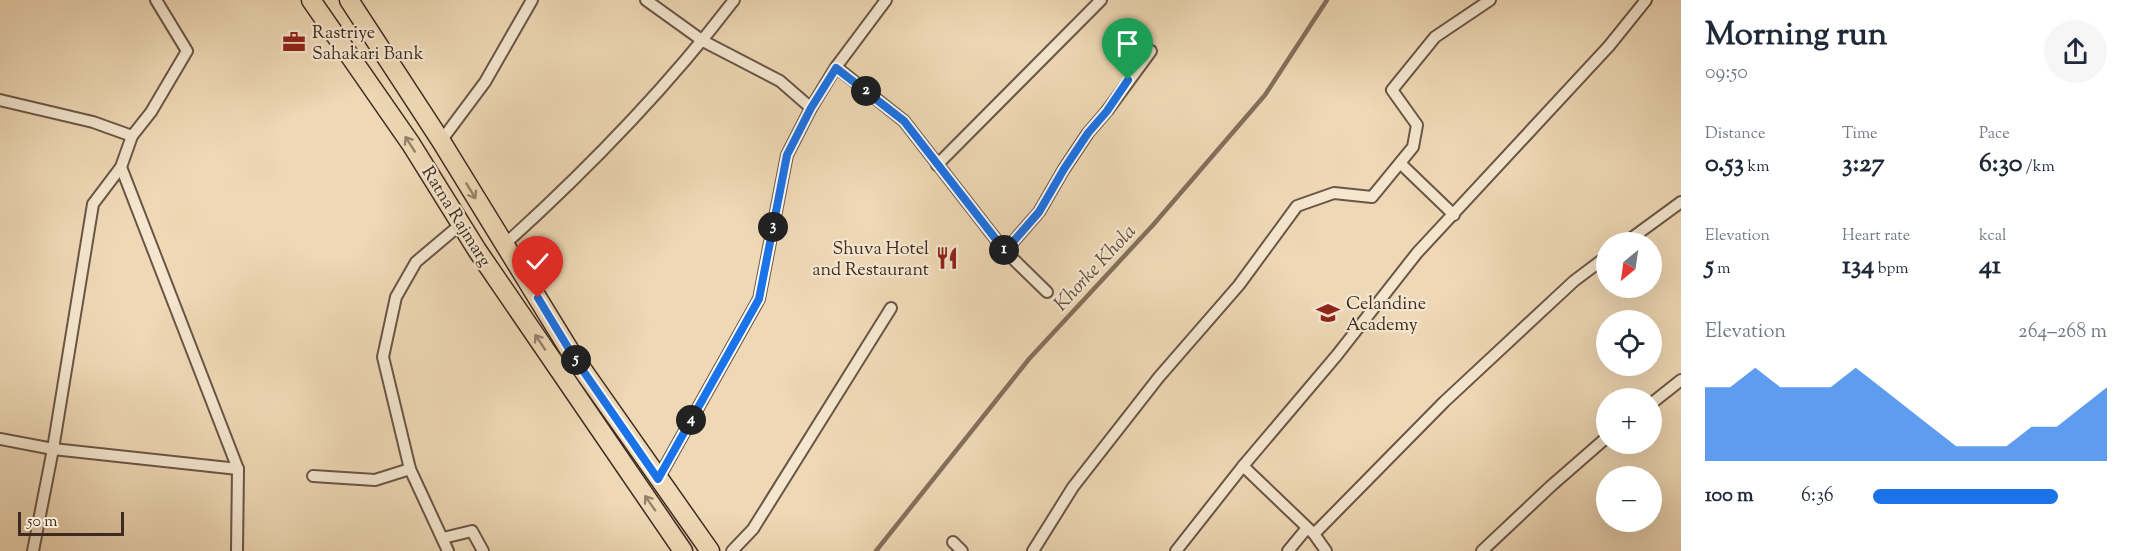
<!DOCTYPE html>
<html lang="en">
<head>
<meta charset="utf-8">
<style>
	body { margin:0; font-family:"Sorts Mill Goudy",serif; background:#f6f6f7; color:#1f2937; height:100vh; display:flex; flex-direction:column; font-size:22px; white-space:nowrap }
	* { box-sizing:border-box; margin:0 }
	p { font-size:20px; color:#747a83 }
	.icon { flex:none; width:33px; height:33px; fill:none; stroke:currentColor; stroke-width:2; stroke-linecap:round; stroke-linejoin:round }
	.map { position:relative; flex:1; overflow:hidden }
	.drawer { display:flex; flex-direction:column; background:#fff; width:450px }
	.drawer>* { flex:none }
	.needle { width:39px; rotate:209deg }
	.tools { position:absolute; left:1596px; top:232px; display:grid; gap:12px }
	.tools a { display:grid; place-items:center; width:66px; height:66px; border-radius:50%; background:#fff; box-shadow:0 6px 24px #0002; font-size:30px }
	.scale { position:absolute; left:18px; bottom:15px; width:106px; box-sizing:border-box; padding-left:6px; border:3px solid #3e2a21; border-top:0; font-size:16px; line-height:21px; white-space:nowrap; color:#3e2a21; -webkit-text-stroke:4px #f4e6cf; paint-order:stroke }
	.pin { position:absolute; display:grid; place-items:center; width:51px; height:51px; color:#fff; margin:-62px -26px; border-radius:50% 50% 50% 0; rotate:-45deg; box-shadow:0 0 6px #0007 }
	.pin .icon { rotate:45deg }
	.km { position:absolute; width:30px; height:30px; margin:-15px; border-radius:50%; background:#222; color:#fff; font-size:16px; line-height:30px; text-align:center }
	.round { display:grid; place-items:center; flex:none; width:63px; height:63px; border-radius:32px; background:#f6f6f7 }
	.overview { display:flex; align-items:center; justify-content:space-between; height:102px; padding:0 24px }
	h1 { font-size:33px; font-weight:800; line-height:45px }
	.figures { display:grid; grid-template-columns:repeat(3,1fr); gap:9px; height:102px; padding:6px 24px }
	.figures div { display:grid; align-content:center }
	.figures b { font-size:26px; font-weight:800 }
	.figures small { font-size:16px; font-weight:400 }
	.figures p { font-size:16px }
	.chart { height:168px; padding:12px 24px }
	.chart p { display:flex; justify-content:space-between }
	.chart svg { width:100%; height:108px; margin-top:6px; fill:#1a73e8; opacity:.7 }
	ul { padding:0 24px; list-style:none; font-size:20px }
	li { display:grid; grid-template-columns:96px 72px 1fr; align-items:center; height:45px }
	li i { height:15px; border-radius:8px; background:#1a73e8 }
	main { display:flex; flex:1; min-height:0 }
	.map>svg:first-child { display:block }
	.lines { fill:none; stroke-linecap:round; stroke-linejoin:round }
	.stream { stroke:#846f5c; stroke-width:4.5 }
	.street-casing { stroke:#6a5646; stroke-width:14 }
	.primary-casing { stroke:#3e2a21; stroke-width:21 }
	.street { stroke:#f4e6cf; stroke-width:10 }
	.primary { stroke:#eed8b5; stroke-width:18 }
	.oneway { stroke:#96816b }
	.route-casing { stroke:#fff; stroke-width:12 }
	.route { stroke:#1a73e8; stroke-width:8 }
	.labels { text-anchor:middle; stroke-width:4.5; stroke-linejoin:round; paint-order:stroke }
	.poi-label { font-size:18px; fill:#3e2a21; stroke:#f4e6cf; text-anchor:start }
	.street-label { font-size:18px; fill:#3e2a21; stroke:#f4e6cf }
	.water-label { font-size:20px; font-style:italic; fill:#614c3e; stroke:#f4e6cf }
</style>
</head>
<body>
<main>
<div class="map">
<svg width="1681" height="551" viewBox="0 0 1681 551">
	<rect width="100%" height="100%" fill="#eed8b5"/>
	<filter id="stains"><feTurbulence type="fractalNoise" baseFrequency=".00333" numOctaves="4"/><feColorMatrix values="0 0 0 0 .2 0 0 0 0 .09 0 0 0 0 .02 0 0 0 .5 -.17"/></filter>
	<radialGradient id="worn" r=".72"><stop offset=".6" stop-color="#630" stop-opacity="0"/><stop offset="1" stop-color="#630" stop-opacity=".3"/></radialGradient>
	<g class="lines">
		<!-- stream -->
		<path class="stream" d="M876 551 1029 359 1153 225 1265 95 1327 0"/>
		<!-- street casing -->
		<g class="street-casing">
			<g id="street">
				<path d="M646 0 703 41 780 81 811 108"/>
				<path d="M836 67 904 121 1005 251 1047 292"/>
				<path d="M0 100 93 122 132 136"/>
				<path d="M441 141 485 82 532 0"/>
				<path d="M1400 163 1454 215"/>
				<path d="M937 165 1101 0"/>
				<path d="M121 167 238 469 237 551"/>
				<path d="M1625 243 1681 202"/>
				<path d="M504 245C587 170 666 89 734 0"/>
				<path d="M1005 251 1039 212 1064 169 1088 133 1107 111 1151 51"/>
				<path d="M1652 403 1681 380"/>
				<path d="M0 439 53 449 238 469"/>
				<path d="M1243 466 1314 534 1326 551"/>
				<path d="M313 476 375 480 410 469"/>
				<path d="M658 479 759 299 787 155 811 108 836 67 886 0"/>
				<path d="M1314 534 1444 402 1574 281 1606 257"/>
				<path d="M443 538 472 531 483 551"/>
				<path d="M953 542 962 551"/>
				<path d="M33 551 53 449 93 204 121 167 132 136 151 112 187 51 156 0"/>
				<path d="M448 551 410 469 383 357 396 297 416 262 461 224"/>
				<path d="M732 551 753 529 891 308"/>
				<path d="M1033 551 1073 487 1159 377 1239 285 1297 206 1334 193 1372 197 1413 147 1417 125 1392 90 1435 37 1490 0"/>
				<path d="M1176 551 1243 466 1337 355 1417 253 1609 46 1646 0"/>
				<path d="M1288 551 1307 528"/>
				<path d="M1482 551 1551 486 1606 438"/>
			</g>
		</g>
		<!-- primary casing -->
		<g class="primary-casing">
			<g id="primary">
				<path d="M311 0 411 144 477 250 683 551"/>
				<path d="M349 0 441 141 575 359 710 551"/>
			</g>
		</g>
		<!-- street -->
		<use href="#street" class="street"/>
		<!-- primary -->
		<use href="#primary" class="primary"/>
	</g>
	<!-- one-way arrows -->
	<defs><path id="oneway-shaft" d="M-6 0H5M1.5-3L5.5 0L1.5 3" fill="none" stroke-width="1.6" stroke-linecap="round" stroke-linejoin="round" transform="scale(1.5)"/></defs>
	<g class="oneway">
		<use href="#oneway-shaft" transform="translate(410 144) rotate(-123)"/>
		<use href="#oneway-shaft" transform="translate(471 191) rotate(59)"/>
		<use href="#oneway-shaft" transform="translate(540 342) rotate(-124)"/>
		<use href="#oneway-shaft" transform="translate(650 503) rotate(-125)"/>
	</g>
	<g class="lines">
		<!-- route casing -->
		<g class="route-casing">
			<path id="route" d="M538 298 575 359 658 479 759 299 787 155 811 108 836 68 904 121 1005 251 1039 212 1064 169 1088 133 1107 111 1128 80"/>
		</g>
		<!-- route -->
		<use href="#route" class="route"/>
	</g>
	<!-- icons -->
	<defs>
		<g id="office-bare" transform="scale(1.8)"><path d="M-6-3h4V-5.5h4V-3h4V5H-6ZM-1-4.5V-3h2v-1.5ZM-6 0V1H6V0Z" fill="#8f2418" stroke="#f4e6cf" stroke-width="2.5" paint-order="stroke"/></g>
		<g id="restaurant-bare" transform="scale(1.8)"><path d="M-5-6h1v4h1v-4h1v4h1v-4h1v5L-1.5 .5V6h-2V.5L-5-1ZM5-6V6H3V1.5H1.5Q1.5-4 5-6Z" fill="#8f2418" stroke="#f4e6cf" stroke-width="2.5" paint-order="stroke"/></g>
		<g id="school-bare" transform="scale(1.8)"><path d="M0-5L7-2L0 1L-7-2ZM-4 1L0 2.5L4 1V4Q0 6-4 4Z" fill="#8f2418" stroke="#f4e6cf" stroke-width="2.5" paint-order="stroke"/></g>
	</defs>
	<g fill-rule="evenodd">
		<use href="#office-bare" x="294" y="42"/>
		<use href="#restaurant-bare" x="947" y="258"/>
		<use href="#school-bare" x="1328" y="313"/>
	</g>
	<g class="labels">
		<!-- poi labels -->
		<g class="poi-label">
			<text x="312" y="38">Rastriye<tspan x="312" dy="21">Sahakari Bank</tspan></text>
			<text x="929" y="254" text-anchor="end">Shuva Hotel<tspan x="929" dy="21">and Restaurant</tspan></text>
			<text x="1346" y="309">Celandine<tspan x="1346" dy="21">Academy</tspan></text>
		</g>
		<!-- street labels -->
		<g class="street-label">
			<text transform="translate(457 216) rotate(58)" y="6">Ratna Rajmarg</text>
		</g>
		<!-- water labels -->
		<g class="water-label">
			<text transform="translate(1094 267) rotate(-47)" y="7">Khorke Khola</text>
		</g>
	</g>
	<rect width="100%" height="100%" filter="url(#stains)"/>
	<rect width="100%" height="100%" fill="url(#worn)"/>
</svg>
<div class="tools">
<a><svg class="needle" viewBox="-14 -14 28 28"><path d="M0-13l5 13h-10z" fill="#e53935"/><path d="M0 13l5-13h-10z" fill="#747a83"/></svg></a>
<a><svg class="icon" aria-label="locate" viewBox="0 0 24 24"><circle cx="12" cy="12" r="6"/><path d="M12 2v4M12 18v4M2 12h4M18 12h4"/></svg></a>
<a>+</a>
<a>−</a>
</div>
<div class="scale">50 m</div>
<div class="pin" style="left:1128px;top:80px;background:#1e9e55"><svg class="icon" aria-label="arrive" viewBox="0 0 24 24"><path d="M6 21V4h12l-3 4 3 4H6"/></svg></div>
<div class="pin" style="left:538px;top:298px;background:#d93025"><svg class="icon" aria-label="check" viewBox="0 0 24 24"><path d="M5 12l5 5 9-10"/></svg></div>
<b class="km" style="left:1004px;top:250px">1</b>
<b class="km" style="left:866px;top:91px">2</b>
<b class="km" style="left:773px;top:227px">3</b>
<b class="km" style="left:691px;top:420px">4</b>
<b class="km" style="left:576px;top:360px">5</b>
</div>
<section class="drawer">
<div class="overview"><div><h1>Morning run</h1><p>09:50</p></div><a class="round"><svg class="icon" aria-label="share" viewBox="0 0 24 24"><path d="M12 15V3M7 8l5-5 5 5M5 13v7h14v-7"/></svg></a></div>
<div class="figures">
<div><p>Distance</p><b>0.53<small> km</small></b></div>
<div><p>Time</p><b>3:27</b></div>
<div><p>Pace</p><b>6:30<small> /km</small></b></div>
</div>
<div class="figures">
<div><p>Elevation</p><b>5<small> m</small></b></div>
<div><p>Heart rate</p><b>134<small> bpm</small></b></div>
<div><p>kcal</p><b>41</b></div>
</div>
<div class="chart"><p><span>Elevation</span>264–268 m</p>
<svg viewBox="0 0 160 44" preserveAspectRatio="none"><path d="M0 44V14L10 14L20 6L30 14L40 14L50 14L60 6L70 14L80 22L90 30L100 38L110 38L120 38L130 30L140 30L150 22L160 14V44z"/></svg>
</div>
<ul>
<li><b>100 m</b>6:36<i style="width:79%"></i></li>
</ul>
</section>
</main>
</body>
</html>
